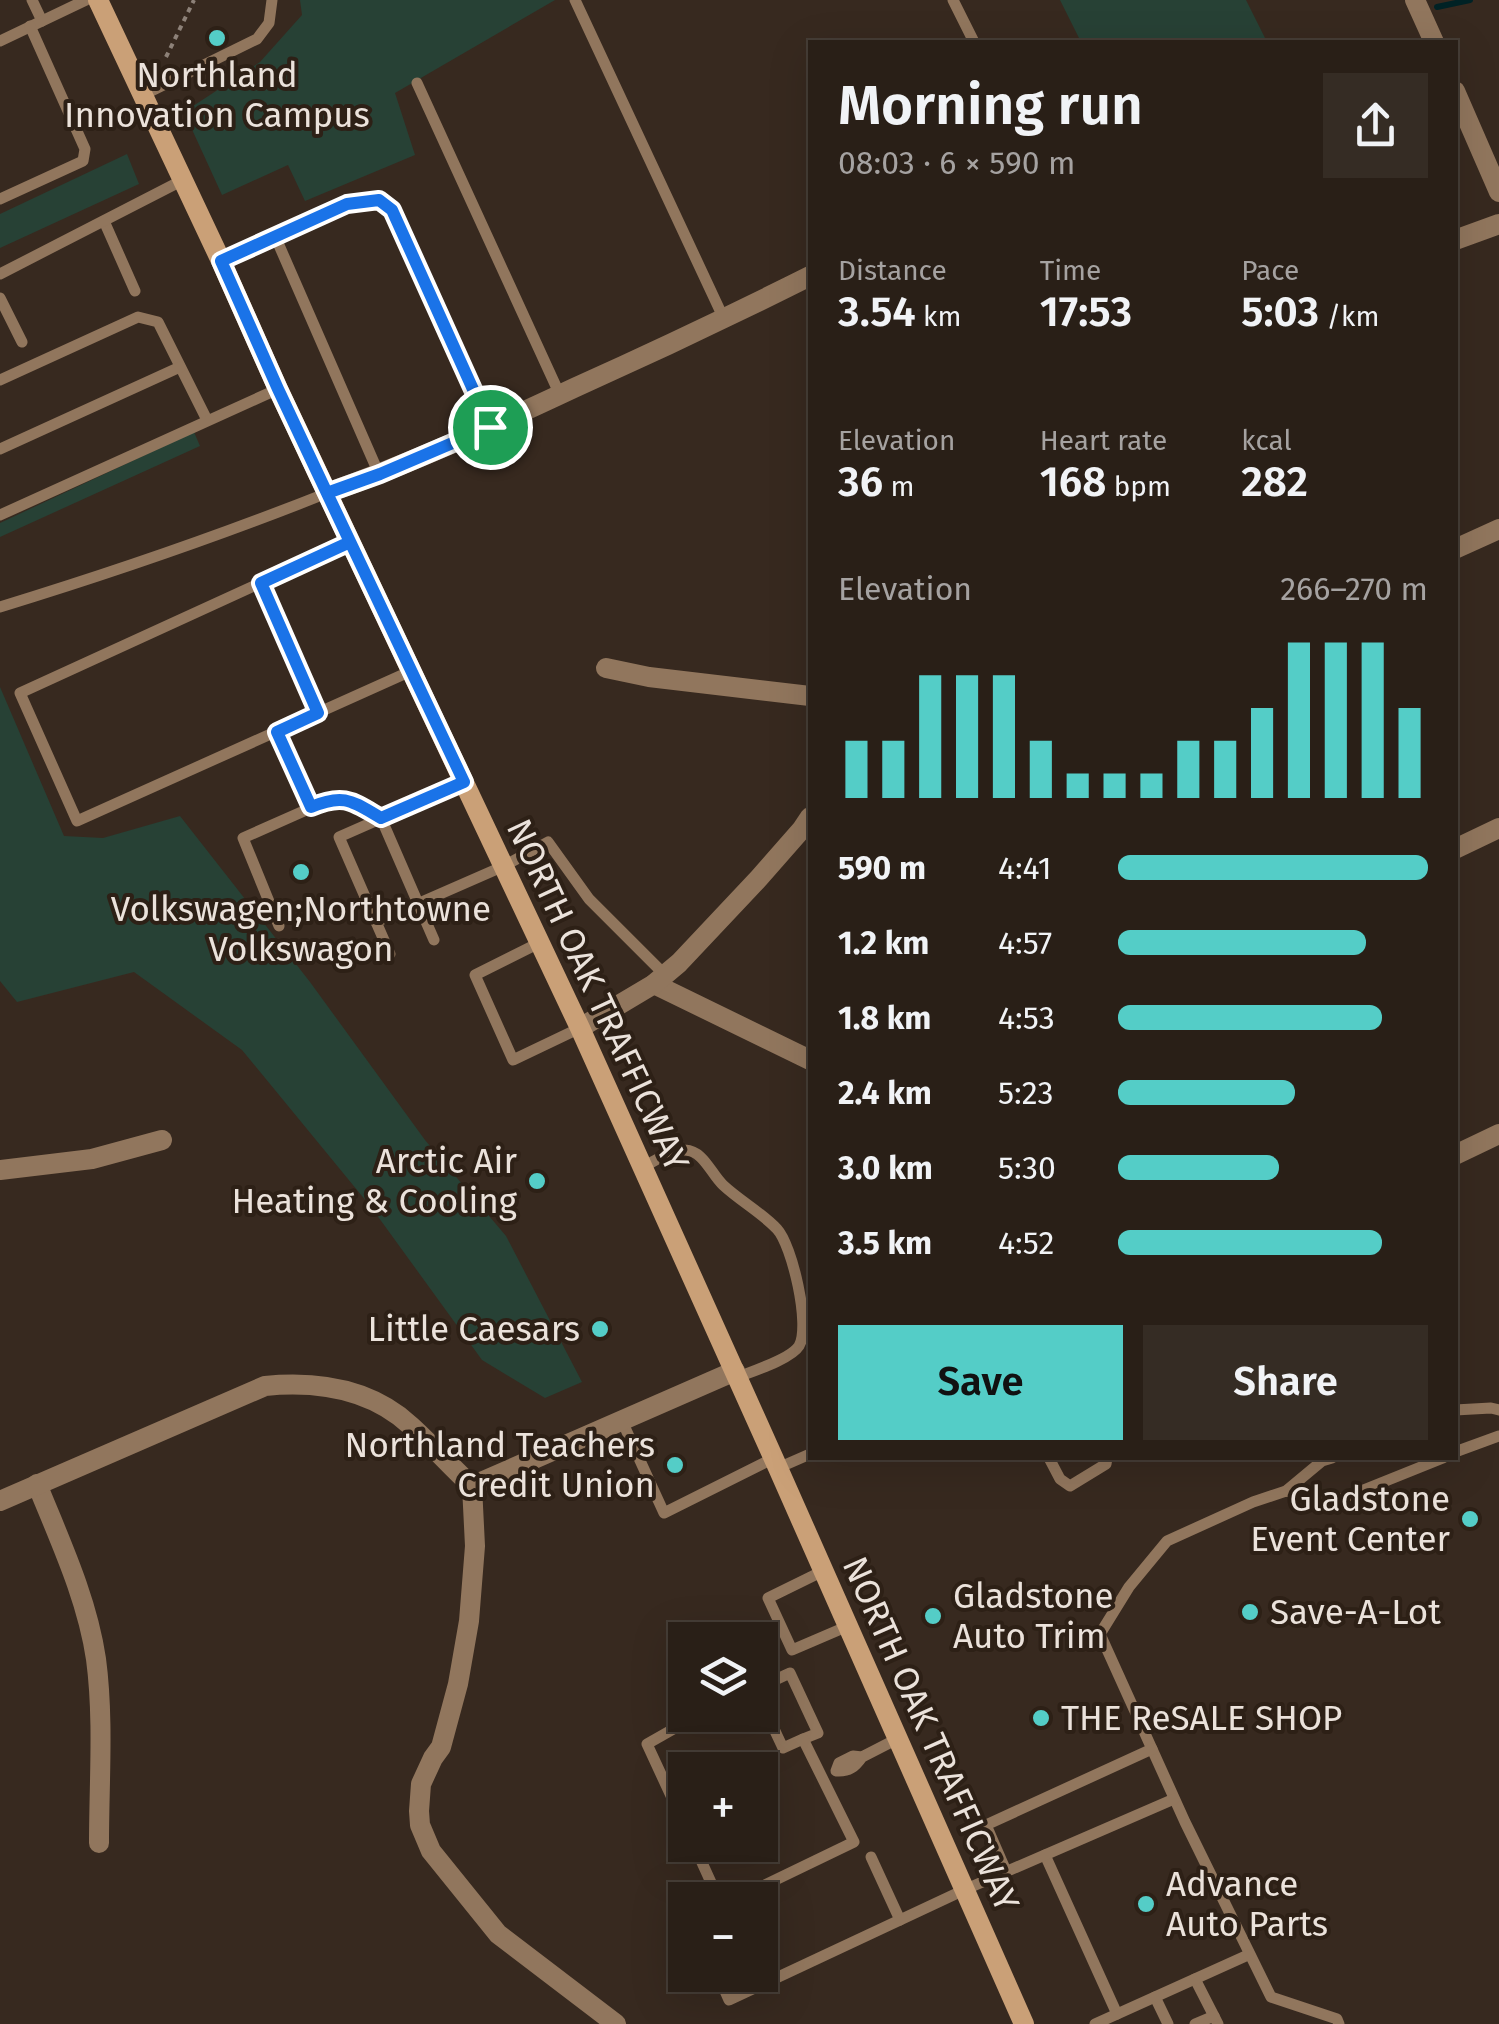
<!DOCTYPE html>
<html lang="en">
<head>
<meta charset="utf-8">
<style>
	body { margin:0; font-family:"Fira Sans",sans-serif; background:#352c24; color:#f1f3f6; height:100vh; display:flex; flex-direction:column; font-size:38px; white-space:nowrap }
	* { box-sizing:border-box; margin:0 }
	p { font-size:32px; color:#a5a2a1 }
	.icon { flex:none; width:55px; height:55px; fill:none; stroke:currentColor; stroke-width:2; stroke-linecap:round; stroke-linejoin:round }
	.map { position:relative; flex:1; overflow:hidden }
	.panel { position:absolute; left:808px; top:40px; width:650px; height:1420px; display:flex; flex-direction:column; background:#291f17; border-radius:0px; box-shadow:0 10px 40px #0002,0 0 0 2px #453d36 }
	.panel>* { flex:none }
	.controls { position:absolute; left:668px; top:1622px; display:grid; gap:20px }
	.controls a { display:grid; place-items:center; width:110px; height:110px; border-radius:0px; background:#291f17; box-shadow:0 10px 40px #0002,0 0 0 2px #453d36; font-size:50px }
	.pin { position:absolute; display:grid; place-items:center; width:85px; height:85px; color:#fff; margin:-42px; border:5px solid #fff; border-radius:50%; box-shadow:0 2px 10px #0007 }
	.round { display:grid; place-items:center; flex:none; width:105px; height:105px; border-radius:0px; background:#352c24 }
	.head { display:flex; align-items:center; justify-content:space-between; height:170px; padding:0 30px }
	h1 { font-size:55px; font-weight:600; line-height:75px }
	.metrics { display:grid; grid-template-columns:repeat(3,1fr); gap:15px; height:170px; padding:10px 30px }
	.metrics div { display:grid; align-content:center }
	.metrics b { font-size:42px; font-weight:600 }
	.metrics small { font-size:28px; font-weight:400 }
	.metrics p { font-size:28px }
	.chart { height:280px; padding:20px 30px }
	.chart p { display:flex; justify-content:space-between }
	.chart svg { width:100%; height:180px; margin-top:10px; stroke:#54cdc7; stroke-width:6 }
	.cta { display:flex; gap:20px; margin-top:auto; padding:20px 30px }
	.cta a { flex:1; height:115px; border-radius:0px; background:#54cdc7; color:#111; font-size:40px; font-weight:600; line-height:115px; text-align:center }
	.cta a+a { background:#352c24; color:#f1f3f6 }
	ul { padding:0 30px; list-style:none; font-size:32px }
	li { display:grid; grid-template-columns:160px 120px 1fr; align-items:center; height:75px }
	li i { height:25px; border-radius:12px; background:#54cdc7 }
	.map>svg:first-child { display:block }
	.green { fill:#274135 }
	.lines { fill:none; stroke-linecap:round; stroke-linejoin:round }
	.stream { stroke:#002225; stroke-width:6 }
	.path { stroke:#8d8178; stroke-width:4; stroke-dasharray:5 5; stroke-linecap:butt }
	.service { stroke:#91765d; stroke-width:11 }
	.minor { stroke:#91765d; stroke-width:20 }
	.secondary { stroke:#caa077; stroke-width:20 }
	.route-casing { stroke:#fff; stroke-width:20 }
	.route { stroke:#1a73e8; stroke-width:12 }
	.poi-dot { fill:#54cdc7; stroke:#2d2016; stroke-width:4 }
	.labels { text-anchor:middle; stroke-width:8; stroke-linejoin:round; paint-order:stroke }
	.poi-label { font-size:35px; fill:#ebe2db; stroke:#2d2016; text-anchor:end }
	.street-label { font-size:35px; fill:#ebe2db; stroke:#2d2016 }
</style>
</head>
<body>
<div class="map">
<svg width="1499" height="2024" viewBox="0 0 1499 2024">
	<rect width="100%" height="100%" fill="#37291f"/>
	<!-- green -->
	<g class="green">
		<path d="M300 0H555L395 93 415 155 305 201 288 165 222 195 184 112 260 62 302 15Z"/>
		<path d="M1060 0H1246L1267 42H1081Z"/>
		<path d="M127 154 139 184 0 248V214Z"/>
		<path d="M194 432 200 446 0 537V523Z"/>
		<path d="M0 687 64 836 103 838 180 816 310 982 425 1140 506 1236 582 1382 545 1398 482 1360 371 1207 242 1050 134 972 17 1002 0 981Z"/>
	</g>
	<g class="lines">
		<!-- stream -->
		<path class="stream" d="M1437 7 1470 0"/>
		<!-- path -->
		<path class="path" d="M166 57 194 0"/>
		<!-- service -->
		<g class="service">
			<path d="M32 0 42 21"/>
			<path d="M575 0 724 319"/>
			<path d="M953 0 974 42"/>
			<path d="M0 41 86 0"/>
			<path d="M417 83 560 395"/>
			<path d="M143 95 257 39 269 23 272 0"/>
			<path d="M0 199 83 161 85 149 30 26"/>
			<path d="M104 221 135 291"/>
			<path d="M275 236 347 204 379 200 392 209 490 427"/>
			<path d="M221 261 275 236 379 474"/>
			<path d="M0 274 183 180"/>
			<path d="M0 298 22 342"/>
			<path d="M0 380 138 317 158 322 207 420"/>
			<path d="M0 449 180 367"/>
			<path d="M0 515 278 389"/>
			<path d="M350 542 20 693 77 821 411 671"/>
			<path d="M261 583 318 713"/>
			<path d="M0 607C111 573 219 536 327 493"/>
			<path d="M277 732 311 807"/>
			<path d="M376 922 504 866 548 842 589 899 665 975"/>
			<path d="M279 926 243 838 331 799H348L381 818 434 940"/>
			<path d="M539 943 475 975 513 1060 580 1028"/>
			<path d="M390 954 339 837 464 782"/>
			<path d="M643 1167C655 1161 672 1149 685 1150 704 1151 711 1174 723 1185 740 1201 761 1212 777 1229 792 1245 811 1326 799 1346 791 1359 753 1371 738 1377"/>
			<path d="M1455 1410 1491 1408 1499 1410"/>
			<path d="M622 1421 664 1513 774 1458"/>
			<path d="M1455 1452 1499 1436"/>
			<path d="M1049 1458 1060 1479 1070 1486 1106 1464 1107 1458"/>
			<path d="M1332 1458 1322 1461 1286 1491 1253 1502 1167 1541 1129 1587 1100 1634 1185 1822 1271 1997 1337 2019 1339 2024"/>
			<path d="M778 1468 810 1454"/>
			<path d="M1286 1491 1336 1501 1443 1458"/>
			<path d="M823 1571 768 1598 792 1650 848 1626"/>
			<path d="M760 1687 790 1673 818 1733 803 1739"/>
			<path d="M862 1757C855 1767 849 1772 836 1771L839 1763 853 1756 862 1757 897 1739"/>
			<path d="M685 1826 647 1744 698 1715"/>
			<path d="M694 1845 719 1900"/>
			<path d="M1045 1855 1117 2014"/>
			<path d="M871 1857 900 1920"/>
			<path d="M1006 1871 986 1825 1152 1749"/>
			<path d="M734 1900 854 1842 803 1739 783 1748 760 1699"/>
			<path d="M718 1975 729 2000 964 1890 1174 1799"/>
			<path d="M1195 1979 1218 2024"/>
			<path d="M1155 1997 1168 2024"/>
			<path d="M1095 2024 1248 1955"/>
			<path d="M1195 2024 1214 2016"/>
		</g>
		<!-- minor -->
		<g class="minor">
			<path d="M1415 0 1434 42"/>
			<path d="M1455 91 1499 192"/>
			<path d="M1455 240 1499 224"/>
			<path d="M327 493C412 463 493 426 574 388 654 352 732 315 810 276"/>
			<path d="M1455 549 1499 529"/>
			<path d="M606 668 649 677 810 696"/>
			<path d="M1455 849 1499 828"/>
			<path d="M654 984 810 1060"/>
			<path d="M580 1028 654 984 679 963 759 878 802 829 810 817"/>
			<path d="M1455 1155 1499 1134"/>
			<path d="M0 1170 92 1159 162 1140"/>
			<path d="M37 1484C60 1541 87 1598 96 1659 104 1719 99 1782 99 1843"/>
			<path d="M472 1486 475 1546 469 1621 458 1684 441 1747 433 1758 421 1784 419 1811 420 1825 431 1851 498 1934 616 2024"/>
			<path d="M472 1486 735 1371"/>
			<path d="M0 1501 265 1386C317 1381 371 1389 411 1426 432 1445 451 1467 472 1486"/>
		</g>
		<!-- secondary -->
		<path class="secondary" d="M98 0 221 261 278 389 580 1028 778 1468 1024 2024"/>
	</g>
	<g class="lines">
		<!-- route casing -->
		<g class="route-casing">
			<path id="route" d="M490 427 392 210 379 200 347 204 221 261 278 389 350 542 261 583 318 713 277 732 311 807C344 793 352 801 381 818L464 782 327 493 380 474 490 427"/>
		</g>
		<!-- route -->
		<use href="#route" class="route"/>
	</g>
	<!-- markers -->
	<g class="poi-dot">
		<circle cx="217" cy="38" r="10"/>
		<circle cx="301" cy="872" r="10"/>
		<circle cx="537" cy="1181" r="10"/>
		<circle cx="600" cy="1329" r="10"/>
		<circle cx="675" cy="1465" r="10"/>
		<circle cx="1470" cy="1519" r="10"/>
		<circle cx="1250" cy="1612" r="10"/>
		<circle cx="933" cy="1616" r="10"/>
		<circle cx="1041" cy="1718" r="10"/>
		<circle cx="1146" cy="1904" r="10"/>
	</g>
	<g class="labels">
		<!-- poi labels -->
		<g class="poi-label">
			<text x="217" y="87" text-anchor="middle">Northland<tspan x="217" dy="40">Innovation Campus</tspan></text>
			<text x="301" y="921" text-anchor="middle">Volkswagen;Northtowne<tspan x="301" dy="40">Volkswagon</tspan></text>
			<text x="517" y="1173">Arctic Air<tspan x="517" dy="40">Heating &amp; Cooling</tspan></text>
			<text x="580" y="1341">Little Caesars</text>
			<text x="655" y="1457">Northland Teachers<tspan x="655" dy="40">Credit Union</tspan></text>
			<text x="1450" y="1511">Gladstone<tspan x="1450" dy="40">Event Center</tspan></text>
			<text x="953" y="1608" text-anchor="start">Gladstone<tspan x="953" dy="40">Auto Trim</tspan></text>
			<text x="1270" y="1624" text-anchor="start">Save-A-Lot</text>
			<text x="1061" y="1730" text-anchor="start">THE ReSALE SHOP</text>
			<text x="1166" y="1896" text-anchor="start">Advance<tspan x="1166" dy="40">Auto Parts</tspan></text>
		</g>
		<!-- street labels -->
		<g class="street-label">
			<text transform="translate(598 995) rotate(65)" y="12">NORTH OAK TRAFFICWAY</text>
			<text transform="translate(931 1734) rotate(66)" y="12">NORTH OAK TRAFFICWAY</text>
		</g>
	</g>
</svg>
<div class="controls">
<a><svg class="icon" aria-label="layers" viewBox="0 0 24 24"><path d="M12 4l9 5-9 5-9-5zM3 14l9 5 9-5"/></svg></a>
<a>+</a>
<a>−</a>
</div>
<div class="pin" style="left:490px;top:427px;background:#1e9e55"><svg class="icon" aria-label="arrive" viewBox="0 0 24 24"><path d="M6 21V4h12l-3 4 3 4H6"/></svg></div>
<section class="panel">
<div class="head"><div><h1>Morning run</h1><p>08:03 · 6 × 590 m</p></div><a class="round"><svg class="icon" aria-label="share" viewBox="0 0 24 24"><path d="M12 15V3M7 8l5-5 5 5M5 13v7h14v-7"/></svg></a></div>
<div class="metrics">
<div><p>Distance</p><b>3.54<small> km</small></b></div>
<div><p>Time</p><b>17:53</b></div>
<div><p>Pace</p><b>5:03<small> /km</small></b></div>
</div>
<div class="metrics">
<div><p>Elevation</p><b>36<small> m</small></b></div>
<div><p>Heart rate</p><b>168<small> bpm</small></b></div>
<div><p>kcal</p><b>282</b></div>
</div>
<div class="chart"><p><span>Elevation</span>266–270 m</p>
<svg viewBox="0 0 160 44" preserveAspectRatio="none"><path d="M5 44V30M15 44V30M25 44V14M35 44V14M45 44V14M55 44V30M65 44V38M75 44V38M85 44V38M95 44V30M105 44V30M115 44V22M125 44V6M135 44V6M145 44V6M155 44V22"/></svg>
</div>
<ul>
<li><b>590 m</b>4:41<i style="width:100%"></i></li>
<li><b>1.2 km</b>4:57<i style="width:80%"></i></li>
<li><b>1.8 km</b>4:53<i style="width:85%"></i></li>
<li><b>2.4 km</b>5:23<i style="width:57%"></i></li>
<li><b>3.0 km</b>5:30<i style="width:52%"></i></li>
<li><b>3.5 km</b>4:52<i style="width:85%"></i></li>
</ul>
<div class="cta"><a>Save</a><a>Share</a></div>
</section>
</div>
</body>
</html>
